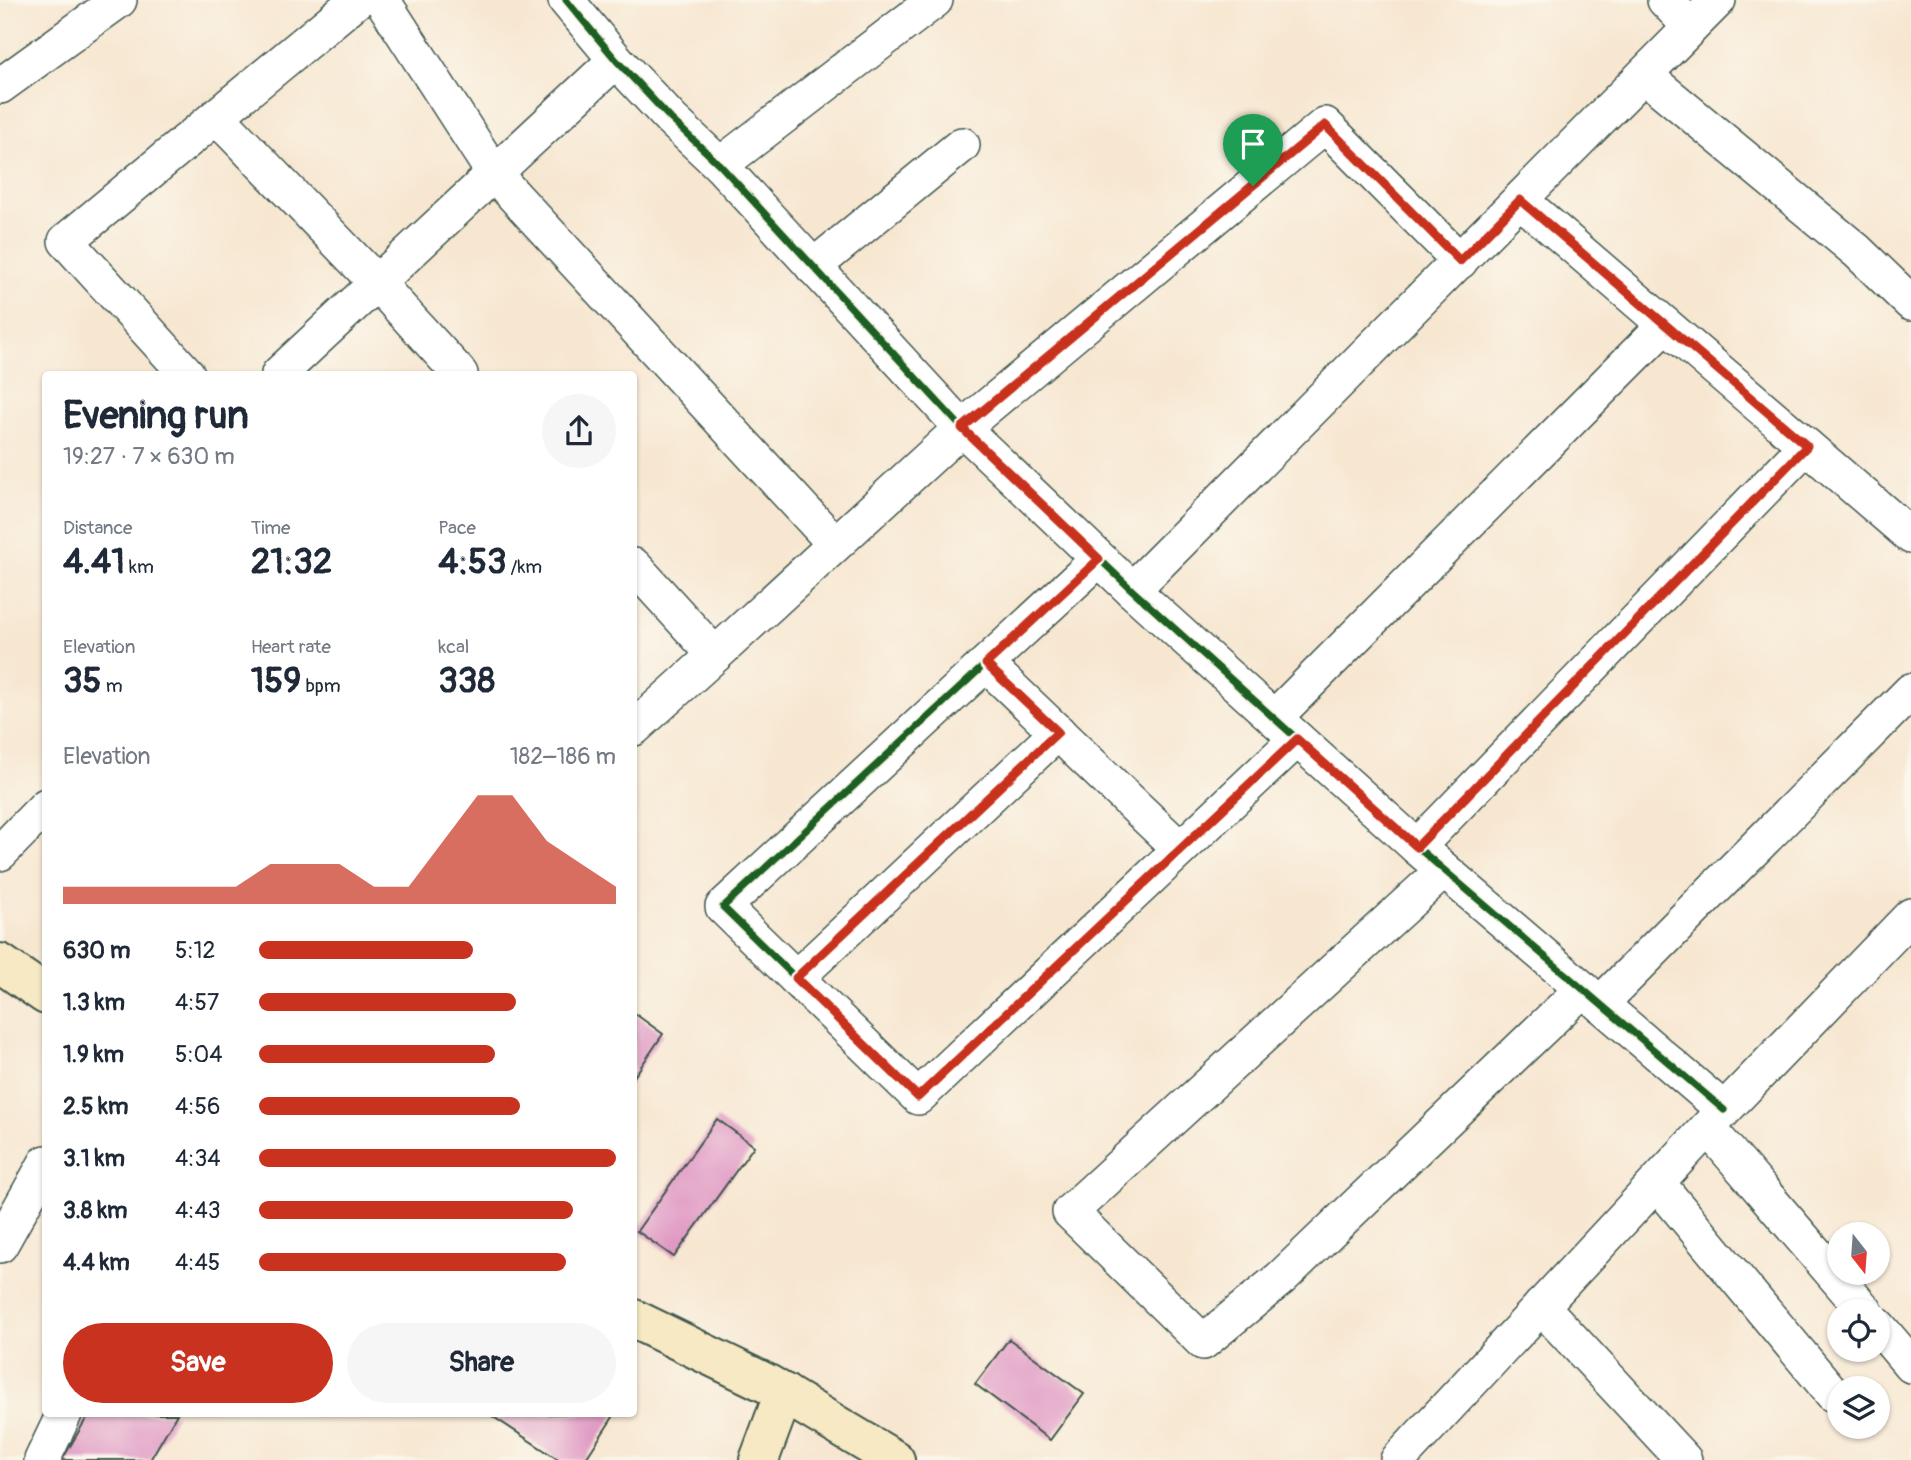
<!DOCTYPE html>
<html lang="en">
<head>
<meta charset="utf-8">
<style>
	body { margin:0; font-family:Pangolin,sans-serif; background:#f6f6f7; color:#1f2937; height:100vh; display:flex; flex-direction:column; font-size:26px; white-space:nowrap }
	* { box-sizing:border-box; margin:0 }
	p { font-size:23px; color:#747a83 }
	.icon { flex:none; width:38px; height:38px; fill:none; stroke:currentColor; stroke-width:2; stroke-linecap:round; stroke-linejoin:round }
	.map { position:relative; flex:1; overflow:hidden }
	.side { position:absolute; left:42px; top:371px; width:595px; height:1046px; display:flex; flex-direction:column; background:#fff; border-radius:7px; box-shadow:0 2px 5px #0004 }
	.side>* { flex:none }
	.needle { width:46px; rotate:163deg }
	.controls { position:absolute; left:1827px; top:1222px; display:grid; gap:14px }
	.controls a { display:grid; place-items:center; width:63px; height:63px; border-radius:50%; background:#fff; box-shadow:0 2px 5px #0004; font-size:35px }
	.pin { position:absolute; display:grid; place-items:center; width:60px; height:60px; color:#fff; margin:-72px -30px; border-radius:50% 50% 50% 0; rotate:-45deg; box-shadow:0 0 7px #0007 }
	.pin .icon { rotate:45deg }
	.round { display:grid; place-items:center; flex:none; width:74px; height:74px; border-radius:37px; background:#f6f6f7 }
	.summary { display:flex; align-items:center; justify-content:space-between; height:119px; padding:0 21px }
	h1 { font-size:38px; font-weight:700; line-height:52px }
	.figures { display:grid; grid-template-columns:repeat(3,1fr); gap:10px; height:119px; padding:7px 21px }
	.figures div { display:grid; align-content:center }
	.figures b { font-size:35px; font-weight:700 }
	.figures small { font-size:19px; font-weight:400 }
	.figures p { font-size:19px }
	.chart { height:196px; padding:14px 21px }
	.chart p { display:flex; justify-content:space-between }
	.chart svg { width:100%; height:126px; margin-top:7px; fill:#c8321e; opacity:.7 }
	.cta { display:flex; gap:14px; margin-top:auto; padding:14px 21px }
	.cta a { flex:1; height:80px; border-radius:42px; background:#c8321e; color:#fff; font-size:28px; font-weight:700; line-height:80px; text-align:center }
	.cta a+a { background:#f6f6f7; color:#1f2937 }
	ul { padding:0 21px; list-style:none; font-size:23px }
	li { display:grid; grid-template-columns:112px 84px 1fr; align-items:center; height:52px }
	li i { height:18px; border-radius:9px; background:#c8321e }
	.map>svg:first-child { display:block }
	.building { fill:#df96c2 }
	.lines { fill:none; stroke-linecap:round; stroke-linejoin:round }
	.street-casing { stroke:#3f564c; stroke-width:38 }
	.secondary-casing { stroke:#3f564c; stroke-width:42 }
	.street { stroke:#fff; stroke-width:35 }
	.secondary { stroke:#f6e9c3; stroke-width:38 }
	.cycleway-casing { stroke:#fbf7ec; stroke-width:11 }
	.cycleway { stroke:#1b5e20; stroke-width:7 }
	.route-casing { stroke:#fff; stroke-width:14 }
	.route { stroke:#c8321e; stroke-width:9 }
</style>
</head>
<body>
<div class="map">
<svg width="1911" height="1460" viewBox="0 0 1911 1460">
	<rect width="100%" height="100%" fill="#fbf7ec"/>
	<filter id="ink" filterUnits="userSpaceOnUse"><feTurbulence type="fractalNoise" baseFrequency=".0143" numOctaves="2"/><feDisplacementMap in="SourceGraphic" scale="14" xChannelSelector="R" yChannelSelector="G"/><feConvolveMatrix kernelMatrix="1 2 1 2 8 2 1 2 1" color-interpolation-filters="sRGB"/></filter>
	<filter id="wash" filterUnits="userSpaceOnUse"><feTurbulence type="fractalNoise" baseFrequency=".00686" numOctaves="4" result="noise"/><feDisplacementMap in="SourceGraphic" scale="28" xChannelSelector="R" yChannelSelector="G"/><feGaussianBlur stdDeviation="1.57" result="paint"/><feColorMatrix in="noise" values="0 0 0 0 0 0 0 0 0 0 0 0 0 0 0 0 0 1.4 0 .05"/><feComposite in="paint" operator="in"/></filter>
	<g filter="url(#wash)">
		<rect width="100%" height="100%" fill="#f7e7d1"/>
		<g id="blocks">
			<!-- building -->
			<g class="building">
				<path d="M634 1013 663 1034 634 1077Z"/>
				<path d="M717 1119 754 1146 674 1257 637 1231Z"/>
				<path d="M1009 1339 1084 1394 1050 1440 975 1384Z"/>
				<path d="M89 1414H177L150 1460H62Z"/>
				<path d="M489 1414H615L585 1460H559Z"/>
			</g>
		</g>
	</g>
	<g filter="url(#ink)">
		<use href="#blocks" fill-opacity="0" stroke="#3f564c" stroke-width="2"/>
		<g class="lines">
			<!-- street casing -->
			<g class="street-casing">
				<g id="street">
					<path d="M382 0 495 175 835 544"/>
					<path d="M566 0 616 60 671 119 720 165 962 428 1132 590 1417 847 1724 1110"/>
					<path d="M1665 0 1691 27"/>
					<path d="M1644 75 1857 251 1911 303"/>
					<path d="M0 86 119 0"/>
					<path d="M217 117 377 283 460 374"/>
					<path d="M720 165 935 0"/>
					<path d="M1520 200 1911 536"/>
					<path d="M813 267 962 145"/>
					<path d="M187 374 66 241 357 0"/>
					<path d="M279 374 616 60"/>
					<path d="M1099 559 723 907 918 1097 1297 739"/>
					<path d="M634 566 715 655 962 428 1325 125 1460 261"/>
					<path d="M1132 590 1718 0"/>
					<path d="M986 664 1180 849"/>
					<path d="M1274 718 1665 325"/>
					<path d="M634 728 715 655"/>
					<path d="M1417 847 1806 446"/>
					<path d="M0 853 46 806"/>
					<path d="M1444 870 1070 1212 1203 1342 1281 1278 1583 989"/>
					<path d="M796 978 1058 732"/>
					<path d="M1600 1004 1911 691"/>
					<path d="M1708 1128 1865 1311"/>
					<path d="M1658 1184 1833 1394"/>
					<path d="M0 1245 46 1163"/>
					<path d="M1541 1306 1684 1460"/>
					<path d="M1878 1326 1911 1365"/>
					<path d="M42 1460 64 1414"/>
					<path d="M1398 1460 1724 1110 1911 916"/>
				</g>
			</g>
			<!-- secondary casing -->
			<g class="secondary-casing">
				<g id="secondary">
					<path d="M0 963 46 995"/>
					<path d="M634 1319 768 1384 895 1460"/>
					<path d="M759 1460 784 1393"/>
				</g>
			</g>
			<!-- street -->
			<use href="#street" class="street"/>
			<!-- secondary -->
			<use href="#secondary" class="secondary"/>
			<!-- cycleway casing -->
			<g class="cycleway-casing">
				<g id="cycleway">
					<path d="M566 0 616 60 671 119 720 165 962 428 1132 590 1417 847 1724 1110"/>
					<path d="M1099 559 723 907 918 1097 1297 739"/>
				</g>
			</g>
			<!-- cycleway -->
			<use href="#cycleway" class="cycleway"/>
		</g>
	</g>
	<g class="lines" filter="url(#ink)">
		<!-- route casing -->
		<g class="route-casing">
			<path id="route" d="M1325 125 1460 261 1520 200 1807 446 1417 847 1297 739 918 1097 796 978 1058 732 986 664 1099 559 962 428Z"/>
		</g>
		<!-- route -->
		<use href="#route" class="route"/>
	</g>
</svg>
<div class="controls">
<a><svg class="needle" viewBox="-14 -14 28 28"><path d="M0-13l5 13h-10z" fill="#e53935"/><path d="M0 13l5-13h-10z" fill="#747a83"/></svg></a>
<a><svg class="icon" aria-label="locate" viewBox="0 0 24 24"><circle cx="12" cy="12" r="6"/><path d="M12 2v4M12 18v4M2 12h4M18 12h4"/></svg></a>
<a><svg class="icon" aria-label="layers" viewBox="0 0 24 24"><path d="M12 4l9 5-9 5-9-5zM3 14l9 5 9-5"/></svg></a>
</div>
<div class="pin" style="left:1253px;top:186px;background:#1e9e55"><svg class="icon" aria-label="arrive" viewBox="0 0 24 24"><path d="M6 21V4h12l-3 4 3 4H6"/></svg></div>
<section class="side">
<div class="summary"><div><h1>Evening run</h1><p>19:27 · 7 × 630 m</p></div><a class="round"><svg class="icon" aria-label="share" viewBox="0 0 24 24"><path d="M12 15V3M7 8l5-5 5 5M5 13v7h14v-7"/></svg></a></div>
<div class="figures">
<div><p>Distance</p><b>4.41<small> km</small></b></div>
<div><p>Time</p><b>21:32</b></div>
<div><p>Pace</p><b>4:53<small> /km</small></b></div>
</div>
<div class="figures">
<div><p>Elevation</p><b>35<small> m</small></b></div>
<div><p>Heart rate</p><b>159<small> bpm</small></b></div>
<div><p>kcal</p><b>338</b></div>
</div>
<div class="chart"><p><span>Elevation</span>182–186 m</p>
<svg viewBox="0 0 160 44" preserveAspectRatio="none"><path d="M0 44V38L10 38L20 38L30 38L40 38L50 38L60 30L70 30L80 30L90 38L100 38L110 22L120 6L130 6L140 22L150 30L160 38V44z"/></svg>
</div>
<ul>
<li><b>630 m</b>5:12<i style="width:60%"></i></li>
<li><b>1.3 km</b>4:57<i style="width:72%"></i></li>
<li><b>1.9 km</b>5:04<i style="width:66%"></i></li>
<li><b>2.5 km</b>4:56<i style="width:73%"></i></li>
<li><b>3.1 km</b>4:34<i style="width:100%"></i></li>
<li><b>3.8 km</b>4:43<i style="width:88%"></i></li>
<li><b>4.4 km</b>4:45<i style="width:86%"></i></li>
</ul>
<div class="cta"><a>Save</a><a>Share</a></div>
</section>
</div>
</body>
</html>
